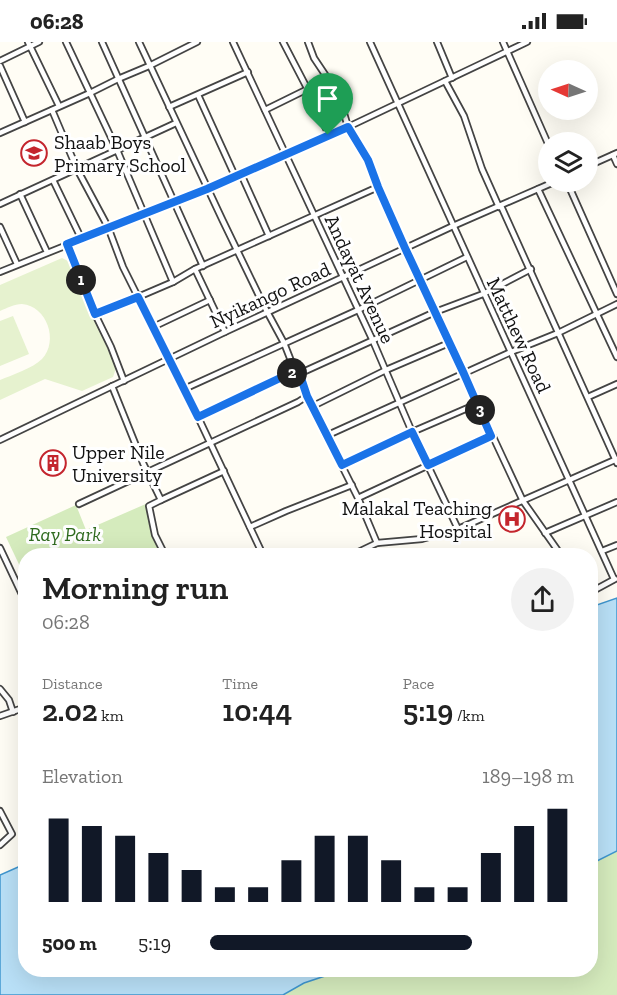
<!DOCTYPE html>
<html lang="en">
<head>
<meta charset="utf-8">
<style>
	body { margin:0; font-family:"Zilla Slab",serif; background:#f2f2f2; color:#222; height:100vh; display:flex; flex-direction:column; font-size:22px; white-space:nowrap }
	* { box-sizing:border-box; margin:0 }
	p { font-size:20px; color:#767676 }
	.icon { flex:none; width:33px; height:33px; fill:none; stroke:currentColor; stroke-width:2; stroke-linecap:round; stroke-linejoin:round }
	.map { position:relative; flex:1; overflow:hidden }
	.panel { position:absolute; left:18px; top:506px; width:580px; height:429px; display:flex; flex-direction:column; background:#fff; border-radius:24px; box-shadow:0 6px 24px #0002 }
	.panel>* { flex:none }
	.needle { width:39px; rotate:273deg }
	.buttons { position:absolute; left:538px; top:18px; display:grid; gap:12px }
	.buttons a { display:grid; place-items:center; width:60px; height:60px; border-radius:50%; background:#fff; box-shadow:0 6px 24px #0002; font-size:30px }
	.pin { position:absolute; display:grid; place-items:center; width:51px; height:51px; color:#fff; margin:-62px -26px; border-radius:50% 50% 50% 0; rotate:-45deg; box-shadow:0 0 6px #0007 }
	.pin .icon { rotate:45deg }
	.km { position:absolute; width:30px; height:30px; margin:-15px; border-radius:50%; background:#222; color:#fff; font-size:16px; line-height:30px; text-align:center }
	.round { display:grid; place-items:center; flex:none; width:63px; height:63px; border-radius:32px; background:#f2f2f2 }
	.headline { display:flex; align-items:center; justify-content:space-between; height:102px; padding:0 24px }
	h1 { font-size:33px; font-weight:600; line-height:45px }
	.figures { display:grid; grid-template-columns:repeat(3,1fr); gap:9px; height:102px; padding:6px 24px }
	.figures div { display:grid; align-content:center }
	.figures b { font-size:30px; font-weight:600 }
	.figures small { font-size:16px; font-weight:400 }
	.figures p { font-size:16px }
	.chart { height:168px; padding:12px 24px }
	.chart p { display:flex; justify-content:space-between }
	.chart svg { width:100%; height:108px; margin-top:6px; stroke:#111827; stroke-width:6 }
	ul { padding:0 24px; list-style:none; font-size:20px }
	li { display:grid; grid-template-columns:96px 72px 1fr; align-items:center; height:45px }
	li i { height:15px; border-radius:8px; background:#111827 }
	.status { display:flex; justify-content:space-between; align-items:center; height:42px; padding:0 30px; background:#fff; direction:ltr }
	.status svg { height:16px; fill:currentColor }
	.map>svg:first-child { display:block }
	.green { fill:#d5ebbd }
	.pitch { fill:#e6f2cf }
	.water { fill:#b9e0f7; stroke:#3f96cf; stroke-width:1.5 }
	.lines { fill:none; stroke-linecap:round; stroke-linejoin:round }
	.minor-casing { stroke:#444; stroke-width:8 }
	.minor { stroke:#fff; stroke-width:4.5 }
	.route-casing { stroke:#fff; stroke-width:12 }
	.route { stroke:#1a73e8; stroke-width:8 }
	.labels { text-anchor:middle; stroke-width:6; stroke-linejoin:round; paint-order:stroke }
	.poi-label { font-size:20px; fill:#111; stroke:#fff; text-anchor:start }
	.street-label { font-size:20px; fill:#111; stroke:#fff }
	.park-label { font-size:20px; font-style:italic; fill:#2f6b1f; stroke:#fff }
</style>
</head>
<body>
<div class="status"><b>06:28</b><svg viewBox="0 0 49 12"><path d="M0 12V9h3v3zM5 12V6h3v6zM10 12V3h3v9zM15 12V0h3v12zM26 1h20v11H26zM47 4h2v5h-2z"/></svg></div>
<div class="map">
<svg width="617" height="953" viewBox="0 0 617 953">
	<rect width="100%" height="100%" fill="#fffdf5"/>
	<!-- green -->
	<g class="green">
		<path d="M148 461 150 488 161 513H26L25 535 6 495 76 463 86 488Z"/>
		<path d="M617 809V953H283L304 941 346 927H591V822Z"/>
	</g>
	<!-- pitch -->
	<g class="pitch">
		<path d="M62 216 70 220 116 326 113 335 82 349 45 337 0 358V338C12 333 33 326 42 317 59 299 47 264 22 262 14 262 7 266 0 269V243Z"/>
		<path d="M13 274 29 312 0 324V279Z"/>
	</g>
	<!-- water -->
	<g class="water">
		<path d="M617 556V809L591 822V565Z"/>
		<path d="M25 822 26 927H346L304 941 283 953H0V833Z"/>
	</g>
	<g class="lines">
		<!-- minor casing -->
		<g class="minor-casing">
			<g id="minor">
				<path d="M28 0 59 64"/>
				<path d="M66 0 117 108 173 240"/>
				<path d="M102 0 203 224"/>
				<path d="M139 0 222 177 264 264 284 301 295 329 300 333 307 354 358 456 377 501"/>
				<path d="M233 0 373 299 412 390 458 487"/>
				<path d="M283 0 308 48 329 93"/>
				<path d="M308 0 314 16 328 37 343 68 348 85 368 118 378 145 420 238 523 459 561 513"/>
				<path d="M370 0 614 537"/>
				<path d="M437 0 452 36"/>
				<path d="M503 0 549 104"/>
				<path d="M0 19 39 0"/>
				<path d="M0 24 25 80"/>
				<path d="M445 39 464 74 482 127 499 165"/>
				<path d="M198 53 235 134"/>
				<path d="M169 65 248 30"/>
				<path d="M52 68 77 127 108 185 123 225 198 375 263 513"/>
				<path d="M265 68 328 37"/>
				<path d="M0 91 90 51 118 37 149 24 197 0"/>
				<path d="M613 113 617 122"/>
				<path d="M588 124 617 111"/>
				<path d="M241 132 269 194"/>
				<path d="M53 138 81 196"/>
				<path d="M567 140 617 252"/>
				<path d="M538 147 617 315"/>
				<path d="M20 152 47 210"/>
				<path d="M0 162 176 81"/>
				<path d="M501 164 617 421"/>
				<path d="M0 185 17 222"/>
				<path d="M67 202 95 272 111 305 124 339"/>
				<path d="M195 227 225 290"/>
				<path d="M0 230 207 147 348 85 527 0"/>
				<path d="M95 272 138 255 173 240 195 227 378 145"/>
				<path d="M153 285 210 258"/>
				<path d="M300 333 303 330 435 270 483 252 531 227"/>
				<path d="M112 344 143 421 161 458 149 464 155 493 165 513"/>
				<path d="M184 347 358 268 467 215"/>
				<path d="M588 355 617 342"/>
				<path d="M313 364 386 328 449 301"/>
				<path d="M198 375 295 329"/>
				<path d="M328 393 511 310 558 291 617 262"/>
				<path d="M0 398 225 290 453 184 554 140"/>
				<path d="M342 423 412 390 477 362"/>
				<path d="M358 456 491 394"/>
				<path d="M161 458 224 429"/>
				<path d="M79 462 298 360 307 354"/>
				<path d="M250 485 286 469 352 443"/>
				<path d="M545 491 617 460"/>
				<path d="M0 506 26 561"/>
				<path d="M602 509 617 503"/>
				<path d="M352 513 377 501 422 497 458 487 617 417"/>
				<path d="M591 550 615 537"/>
				<path d="M0 647 9 658 13 670"/>
				<path d="M0 674 26 665"/>
				<path d="M0 769 12 792 0 803"/>
			</g>
		</g>
		<!-- minor -->
		<use href="#minor" class="minor"/>
	</g>
	<g class="lines">
		<!-- route casing -->
		<g class="route-casing">
			<path id="route" d="M348 85 368 118 378 145 405 206 464 332 491 394 428 423 412 390 342 423 307 354 300 333 295 329 198 375 138 255 95 272 67 202 207 147Z"/>
		</g>
		<!-- route -->
		<use href="#route" class="route"/>
	</g>
	<!-- icons -->
	<defs>
		<g id="school-ring" transform="scale(1.35)"><circle r="9.5" fill="#fff" stroke="#c4262e" stroke-width="1.5"/><path d="M0-5L7-2L0 1L-7-2ZM-4 1L0 2.5L4 1V4Q0 6-4 4Z" fill="#c4262e"/></g>
		<g id="building-ring" transform="scale(1.35)"><circle r="9.5" fill="#fff" stroke="#c4262e" stroke-width="1.5"/><path d="M-4-6H4V6H1V3H-1V6H-4ZM-2.5-4.3h1.7v1.8h-1.7ZM.8-4.3h1.7v1.8H.8ZM-2.5-1h1.7V.8h-1.7ZM.8-1h1.7V.8H.8Z" fill="#c4262e"/></g>
		<g id="hospital-ring" transform="scale(1.35)"><circle r="9.5" fill="#fff" stroke="#c4262e" stroke-width="1.5"/><path d="M-5-5h3v3.5h4V-5h3V5h-3V1.5h-4V5h-3Z" fill="#c4262e"/></g>
	</defs>
	<g fill-rule="evenodd">
		<use href="#school-ring" x="34" y="111"/>
		<use href="#building-ring" x="53" y="421"/>
		<use href="#hospital-ring" x="512" y="477"/>
	</g>
	<g class="labels">
		<!-- poi labels -->
		<g class="poi-label">
			<text x="54" y="107">Shaab Boys<tspan x="54" dy="23">Primary School</tspan></text>
			<text x="72" y="417">Upper Nile<tspan x="72" dy="23">University</tspan></text>
			<text x="492" y="473" text-anchor="end">Malakal Teaching<tspan x="492" dy="23">Hospital</tspan></text>
		</g>
		<!-- street labels -->
		<g class="street-label">
			<text transform="translate(360 237) rotate(65)" y="7">Andayat Avenue</text>
			<text transform="translate(270 253) rotate(-25)" y="7">Nyikango Road</text>
			<text transform="translate(519 293) rotate(65)" y="7">Matthew Road</text>
		</g>
		<!-- park labels -->
		<g class="park-label">
			<text x="65" y="499">Ray Park</text>
		</g>
	</g>
</svg>
<div class="buttons">
<a><svg class="needle" viewBox="-14 -14 28 28"><path d="M0-13l5 13h-10z" fill="#e53935"/><path d="M0 13l5-13h-10z" fill="#767676"/></svg></a>
<a><svg class="icon" aria-label="layers" viewBox="0 0 24 24"><path d="M12 4l9 5-9 5-9-5zM3 14l9 5 9-5"/></svg></a>
</div>
<div class="pin" style="left:328px;top:93px;background:#1e9e55"><svg class="icon" aria-label="arrive" viewBox="0 0 24 24"><path d="M6 21V4h12l-3 4 3 4H6"/></svg></div>
<b class="km" style="left:81px;top:238px">1</b>
<b class="km" style="left:292px;top:331px">2</b>
<b class="km" style="left:480px;top:368px">3</b>
<section class="panel">
<div class="headline"><div><h1>Morning run</h1><p>06:28</p></div><a class="round"><svg class="icon" aria-label="share" viewBox="0 0 24 24"><path d="M12 15V3M7 8l5-5 5 5M5 13v7h14v-7"/></svg></a></div>
<div class="figures">
<div><p>Distance</p><b>2.02<small> km</small></b></div>
<div><p>Time</p><b>10:44</b></div>
<div><p>Pace</p><b>5:19<small> /km</small></b></div>
</div>
<div class="chart"><p><span>Elevation</span>189–198 m</p>
<svg viewBox="0 0 160 44" preserveAspectRatio="none"><path d="M5 44V10M15 44V13M25 44V17M35 44V24M45 44V31M55 44V38M65 44V38M75 44V27M85 44V17M95 44V17M105 44V27M115 44V38M125 44V38M135 44V24M145 44V13M155 44V6"/></svg>
</div>
<ul>
<li><b>500 m</b>5:19<i style="width:72%"></i></li>
</ul>
</section>
</div>
</body>
</html>
